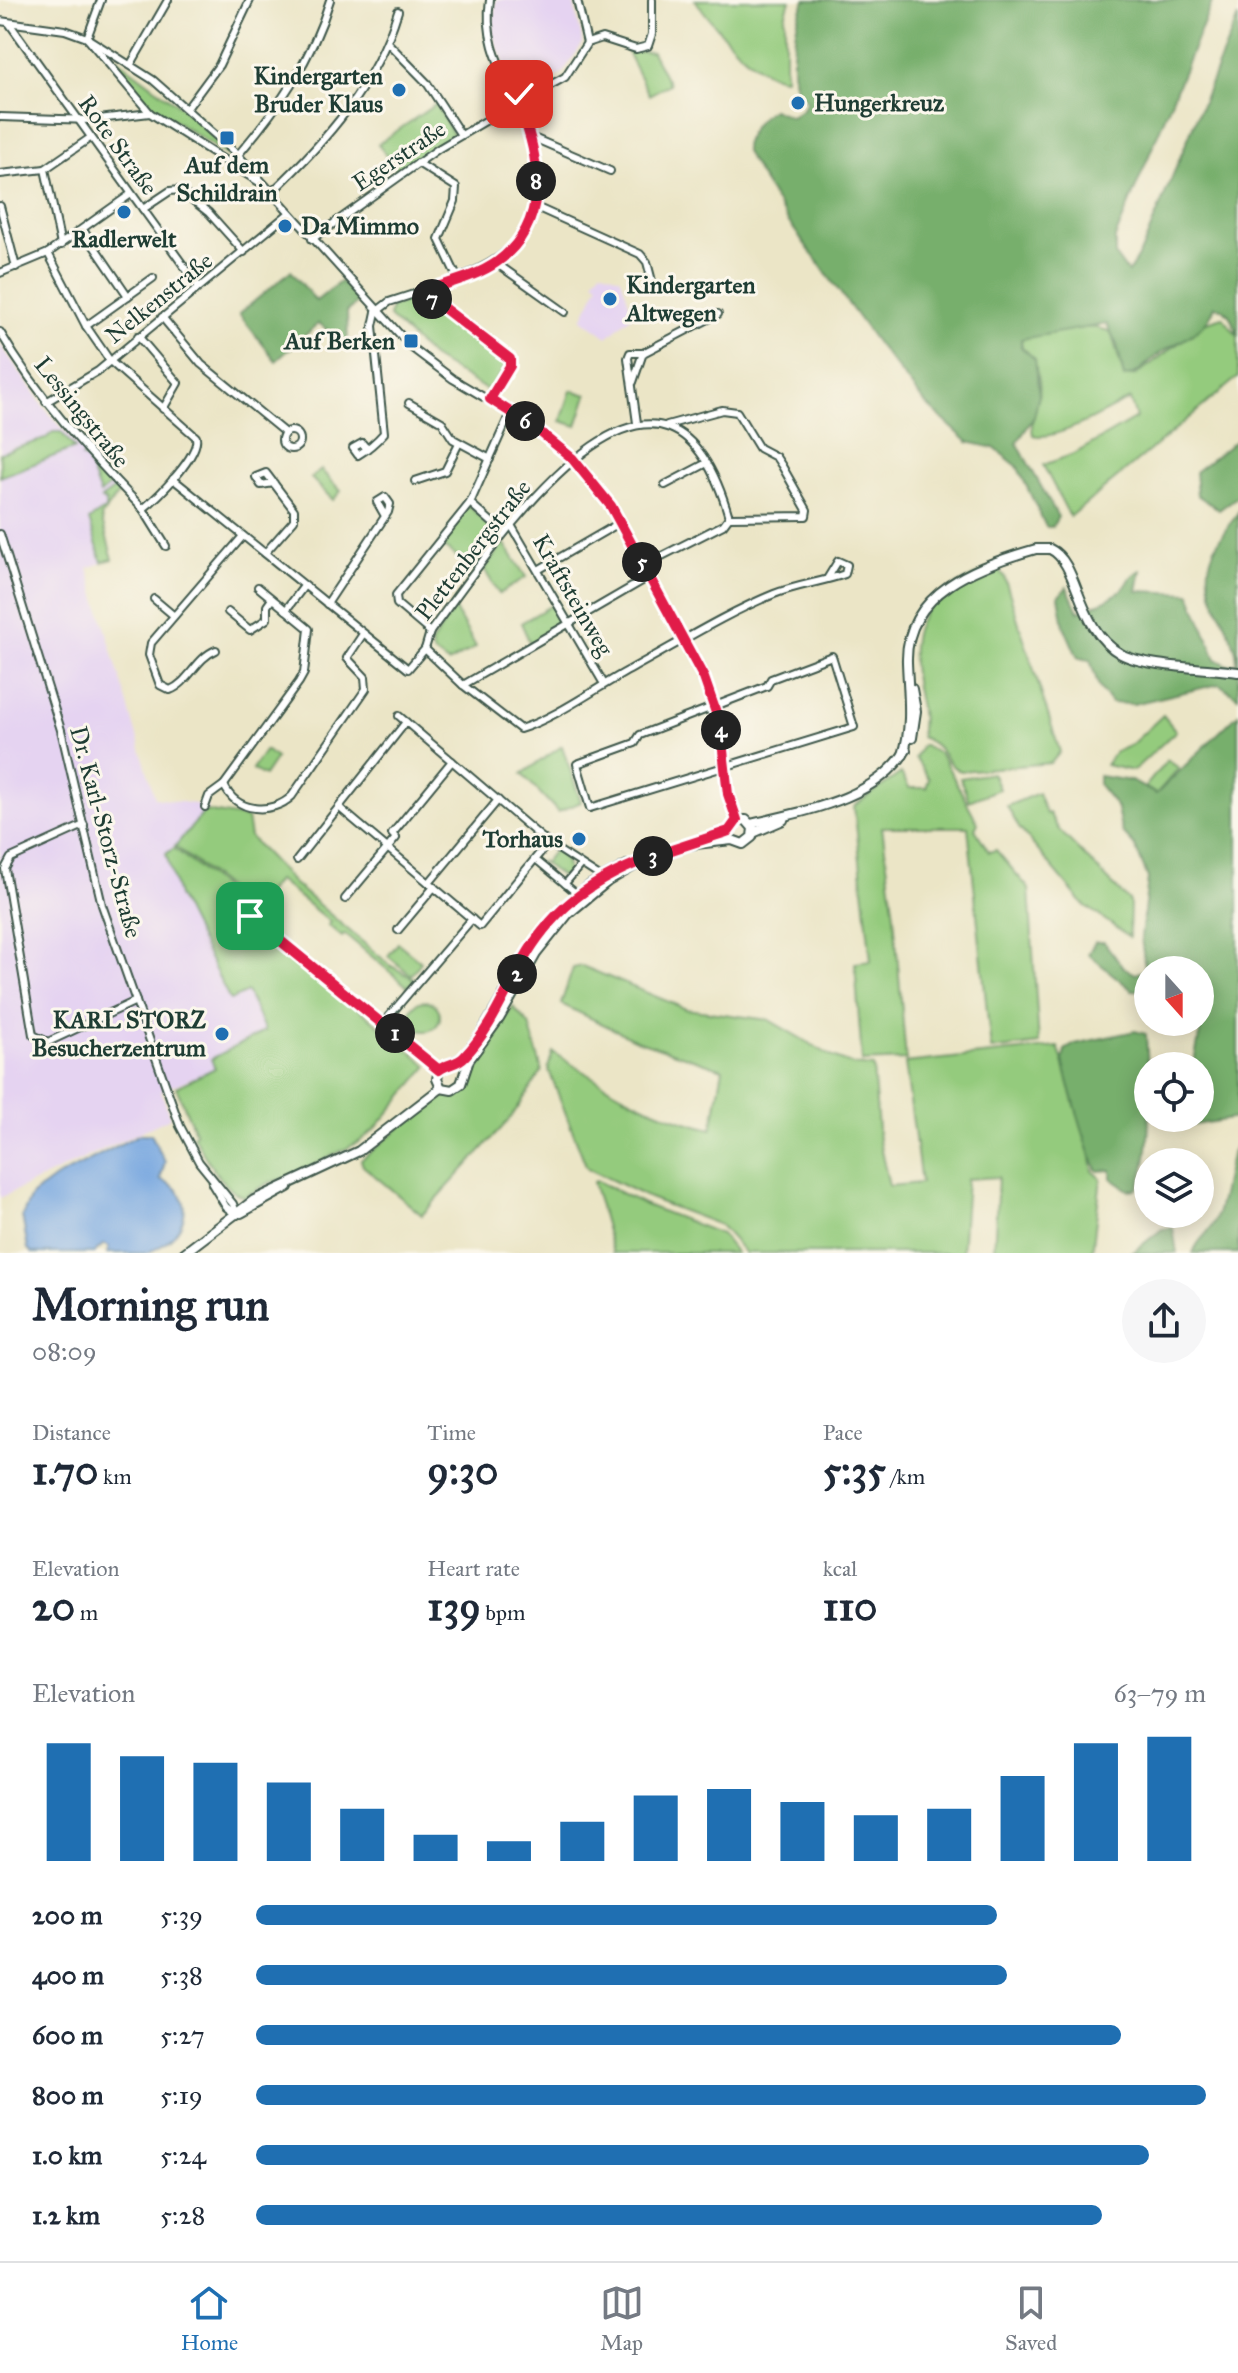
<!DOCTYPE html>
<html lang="en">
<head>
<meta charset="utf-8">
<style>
	body { margin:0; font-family:"IM FELL Great Primer",serif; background:#f6f6f7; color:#1f2937; height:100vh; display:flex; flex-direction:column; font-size:30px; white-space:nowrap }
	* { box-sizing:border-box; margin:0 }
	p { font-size:26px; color:#747a83 }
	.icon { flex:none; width:44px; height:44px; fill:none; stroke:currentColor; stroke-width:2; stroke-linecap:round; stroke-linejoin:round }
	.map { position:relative; height:1253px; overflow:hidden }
	.drawer { display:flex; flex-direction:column; background:#fff; flex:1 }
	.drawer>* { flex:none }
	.needle { width:52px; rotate:159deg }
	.controls { position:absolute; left:1134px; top:956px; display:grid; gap:16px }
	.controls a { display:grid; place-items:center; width:80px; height:80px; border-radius:50%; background:#fff; box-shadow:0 4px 20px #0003; font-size:40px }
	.pin { position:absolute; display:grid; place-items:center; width:68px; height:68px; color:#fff; margin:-34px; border-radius:16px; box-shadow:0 4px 12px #0006 }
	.km { position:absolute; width:40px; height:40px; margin:-20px; border-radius:50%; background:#222; color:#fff; font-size:22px; line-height:40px; text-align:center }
	.round { display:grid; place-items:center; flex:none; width:84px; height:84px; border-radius:42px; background:#f6f6f7 }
	.overview { display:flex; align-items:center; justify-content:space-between; height:136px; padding:0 32px }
	h1 { font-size:44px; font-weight:800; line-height:60px }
	.figures { display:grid; grid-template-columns:repeat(3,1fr); gap:12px; height:136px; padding:8px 32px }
	.figures div { display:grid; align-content:center }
	.figures b { font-size:40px; font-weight:800 }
	.figures small { font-size:22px; font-weight:400 }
	.figures p { font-size:22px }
	.chart { height:224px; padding:16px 32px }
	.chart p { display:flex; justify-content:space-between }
	.chart svg { width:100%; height:144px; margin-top:8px; stroke:#1f6fb2; stroke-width:6 }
	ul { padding:0 32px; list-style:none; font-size:26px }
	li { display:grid; grid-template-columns:128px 96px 1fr; align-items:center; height:60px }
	li i { height:20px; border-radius:10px; background:#1f6fb2 }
	.tabs { display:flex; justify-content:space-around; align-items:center; height:112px; border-top:2px solid #e0e1e3; background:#fff; font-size:22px; color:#747a83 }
	.tabs a { display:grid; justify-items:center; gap:4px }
	.tabs .on { color:#1f6fb2 }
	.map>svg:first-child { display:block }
	.built { fill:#e5d3f1 }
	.green { fill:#94cb7d; stroke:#5a8458; stroke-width:2 }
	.forest { fill:#77af6c; stroke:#4b7650; stroke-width:2 }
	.water { fill:#75a5df; stroke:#4a718a; stroke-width:2 }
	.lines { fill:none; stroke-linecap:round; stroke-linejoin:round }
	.pedestrian-casing { stroke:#3e564a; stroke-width:9 }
	.minor-casing { stroke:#3e564a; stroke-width:10 }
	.tertiary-casing { stroke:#3e564a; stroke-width:12 }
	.pedestrian { stroke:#fff; stroke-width:5 }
	.minor { stroke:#fff; stroke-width:6 }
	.tertiary { stroke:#fff; stroke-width:8 }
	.route-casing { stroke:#fff; stroke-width:16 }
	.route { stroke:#e11d48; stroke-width:10 }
	.poi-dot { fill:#1f6fb2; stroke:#fbf7ec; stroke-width:3 }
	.labels { text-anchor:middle; stroke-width:6; stroke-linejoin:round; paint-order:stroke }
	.poi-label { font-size:24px; font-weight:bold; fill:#1f3d34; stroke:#fbf7ec; text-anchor:end }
	.street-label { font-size:24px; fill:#1f3d34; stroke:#fbf7ec }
</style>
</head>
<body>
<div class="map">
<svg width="1238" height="1253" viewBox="0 0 1238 1253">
	<rect width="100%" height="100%" fill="#fbf7ec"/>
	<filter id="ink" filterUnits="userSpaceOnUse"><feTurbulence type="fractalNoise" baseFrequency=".0125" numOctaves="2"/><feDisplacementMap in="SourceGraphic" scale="16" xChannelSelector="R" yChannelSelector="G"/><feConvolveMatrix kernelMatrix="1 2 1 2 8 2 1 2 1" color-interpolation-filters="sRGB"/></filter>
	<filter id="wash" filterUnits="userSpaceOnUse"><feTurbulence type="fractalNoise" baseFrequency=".006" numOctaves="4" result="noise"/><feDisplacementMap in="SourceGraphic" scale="32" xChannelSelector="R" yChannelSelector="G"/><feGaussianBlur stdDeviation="1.8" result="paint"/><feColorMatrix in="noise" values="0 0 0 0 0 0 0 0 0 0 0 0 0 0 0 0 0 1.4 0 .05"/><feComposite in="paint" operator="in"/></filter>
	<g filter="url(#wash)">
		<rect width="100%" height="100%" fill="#ebe5c6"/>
		<!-- built -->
		<g class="built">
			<path d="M496 0H573L583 43 562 74 527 92 515 87 492 34Z"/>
			<path d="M601 270 621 278 633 315 607 337 582 319 599 284 594 281Z"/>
			<path d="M0 344 46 410 120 492 101 517 113 559 88 568 155 798 209 806 188 833 166 854 230 1000 246 992 265 1032 212 1058 215 1068 161 1091 170 1118 0 1198Z"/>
		</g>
		<!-- green -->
		<g class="green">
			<path d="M695 0H790L785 17V78C752 75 714 25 695 0Z"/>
			<path d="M105 50 185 110 243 166 149 103Z"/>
			<path d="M626 50 652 52 669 84 649 95Z"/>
			<path d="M436 104 454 136 398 172 378 144Z"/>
			<path d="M417 298 429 304 506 361 507 365 491 388 485 389 432 357 389 317 391 307Z"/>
			<path d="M1223 317 1238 337V377L1070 517 1043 465 1074 454 1136 418 1130 399C1108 410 1056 442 1033 435 1028 416 1043 400 1039 380 1037 365 1021 355 1021 339 1046 333 1086 321 1111 332L1124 376 1136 375 1207 322Z"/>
			<path d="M571 390 587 395 577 426 561 421Z"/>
			<path d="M53 432H61L75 448 0 477V453L45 439Z"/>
			<path d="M85 454 112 484 100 494 87 460 82 457Z"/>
			<path d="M321 470 341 491 333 500 311 478Z"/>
			<path d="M116 488 120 492 101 517 113 559 102 562 89 520 106 509V502L101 499Z"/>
			<path d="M468 505 499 534 472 568 441 545Z"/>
			<path d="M504 543 526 577 499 594 484 569Z"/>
			<path d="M995 567 1004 576 1060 752 1051 763 961 771C943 765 947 747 921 737 920 729 923 720 921 712 902 628 911 602 995 567Z"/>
			<path d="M552 605 565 622 530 643 521 623Z"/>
			<path d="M454 608 476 647 448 663 433 652 431 644Z"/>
			<path d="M1163 715 1176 731 1133 771 1106 765 1115 752 1131 745Z"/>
			<path d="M922 745 939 753 944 760 978 823 975 829 989 852 996 850 1029 889 1039 1044 991 1050 968 827H882L894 915 906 1060 862 1062 855 963 871 961 854 806 901 773 909 788H926L929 779 915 758Z"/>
			<path d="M562 746 581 802 558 812 522 774Z"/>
			<path d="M265 750 276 758 264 776 252 769Z"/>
			<path d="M1167 760 1179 768 1156 794 1145 787Z"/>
			<path d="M992 773 999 789 969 801 960 778Z"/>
			<path d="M1038 793 1046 814 1049 813 1059 830 1130 902 1129 937 1083 904 1019 828 1007 806Z"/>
			<path d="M205 811 247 818 250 837 293 883 391 966 415 979 408 987 345 934 342 937 328 925 330 922 278 880 253 909 175 846Z"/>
			<path d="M174 848 234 897 224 912 229 923 259 926 428 1066 376 1128 359 1142 292 1176 268 1183 244 1197C222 1190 205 1156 193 1136L196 1134 176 1087 215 1068 211 1059 265 1031 247 992 230 1000 178 896 166 854Z"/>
			<path d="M556 848 566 862 568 874 564 878 540 861 544 863Z"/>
			<path d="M398 943 421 962 411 975 388 956Z"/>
			<path d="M582 966 686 1009 769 1020 833 1057 853 1065 873 1067 879 1141 889 1186 921 1183 905 1063 1058 1047 1088 1139 1093 1171 1101 1178 1092 1253H994L998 1177 967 1179 962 1253H745L720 1225 649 1198 587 1168 548 1068 553 1052C603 1085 652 1116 712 1129L723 1069 636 1040 561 1004 573 968Z"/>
			<circle cx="425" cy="1016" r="15"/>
			<path d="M513 1007 529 1024 542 1071 510 1119 422 1215 363 1166 361 1160 439 1095 459 1093 466 1082V1071Z"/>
			<path d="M597 1181 643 1204 721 1234 736 1253H613L593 1182Z"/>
		</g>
		<!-- forest -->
		<g class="forest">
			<path d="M805 0H1213L1115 238V255L1128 273 1142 250 1238 17V337C1233 323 1231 310 1215 306 1205 335 1178 340 1156 356 1143 366 1141 374 1124 377L1117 345 1107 324 1021 339V347L1035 359 1039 395 1034 417 1017 443 1058 517 1052 527H1046L1017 466 994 448 968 442 925 403 879 346 788 221 745 152C744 135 758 118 772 109L791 117 803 109 807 100 798 94C788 69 794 24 805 0Z"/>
			<path d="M291 271 316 301 341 281 359 301 347 312 348 348 319 323 276 361 239 314Z"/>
			<path d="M1238 439V496L1219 510 1197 495 1195 472Z"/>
			<path d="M1238 512V697L1219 684 1133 704 1111 703 1099 687 1090 660 1078 658 1064 626 1059 596 1067 587 1078 611C1090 608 1108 600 1119 592 1129 586 1128 575 1141 570L1137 591 1190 593 1216 659 1229 666 1237 663C1237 629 1201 596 1210 562 1214 544 1228 527 1238 512Z"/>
			<path d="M1238 714V1118L1187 1126 1185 1118H1200V1066H1193L1207 999H1200V970H1148V991L1132 990 1088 954 1095 942H1104L1122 966 1135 974 1145 970 1141 937 1148 878 1135 846 1122 832 1116 806 1099 785V776L1131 781 1156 794Z"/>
			<path d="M1135 1031 1146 1034C1148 1071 1155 1156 1137 1189L1128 1190 1111 1178V1170L1098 1171C1090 1161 1067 1079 1063 1060L1065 1050 1075 1044Z"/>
			<path d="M1238 1141V1253H1193C1198 1238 1209 1234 1214 1222 1226 1195 1223 1167 1238 1141Z"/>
			<path d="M1173 1228 1177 1253H1132L1162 1229Z"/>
		</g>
		<!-- water -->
		<path class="water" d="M140 1134H151L165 1162 160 1179C204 1196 183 1243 145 1253 134 1253 119 1253 107 1253L109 1247 104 1244 94 1253H32L28 1249 22 1216 31 1196 55 1178Z"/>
	</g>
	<g filter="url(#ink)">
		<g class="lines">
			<!-- pedestrian casing -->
			<g class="pedestrian-casing">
				<g id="pedestrian">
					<path d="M548 843 599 876"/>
					<path d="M535 859 576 893"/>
					<path d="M565 884 580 866"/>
				</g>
			</g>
			<!-- minor casing -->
			<g class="minor-casing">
				<g id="minor">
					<path d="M101 0 87 38 150 113 259 182"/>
					<path d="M490 0C484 35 498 63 512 94"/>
					<path d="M577 0 587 43"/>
					<path d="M0 21 65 30 87 38 153 80 238 155 412 348 453 379 534 427 572 458 611 506 704 678 720 724 728 794 737 820"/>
					<path d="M9 23 199 287"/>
					<path d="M388 43 427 83 461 135"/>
					<path d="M131 64 168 0"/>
					<path d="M525 99 565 77 587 43 602 38 636 49 648 46 652 34V0"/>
					<path d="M188 107 219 65 250 0"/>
					<path d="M0 117 90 120 150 113"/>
					<path d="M529 136 610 171"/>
					<path d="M238 155C278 108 312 60 330 0"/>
					<path d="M418 163 456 187 455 201 439 239 458 279"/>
					<path d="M45 169 61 245"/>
					<path d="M0 174 45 169 90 138"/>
					<path d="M271 193C327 140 375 86 398 11"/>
					<path d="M0 206 16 267"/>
					<path d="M536 207 640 254 647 262 654 289"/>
					<path d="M143 209 170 191 180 190 209 213 244 252"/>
					<path d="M83 230 128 296 153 278"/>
					<path d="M312 239 438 149 509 107"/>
					<path d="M496 263 565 312"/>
					<path d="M0 273 48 253 131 194"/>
					<path d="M423 292 510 359V366L490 399"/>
					<path d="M376 312 389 302C497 268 574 244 521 111"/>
					<path d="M162 317 201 364 285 433"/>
					<path d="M86 326 128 296"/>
					<path d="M0 332C39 399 89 453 143 509 158 497 200 455 196 437L110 361 86 326 48 253"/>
					<path d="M138 336 178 383 163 409"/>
					<path d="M633 382 643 353"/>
					<path d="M46 402 98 371 288 214"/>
					<path d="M409 403 442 422 453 439 490 459"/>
					<path d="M637 423 628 358 630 353H643L718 314"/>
					<path d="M667 425 722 410 737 412 759 448 776 457 782 466 807 510 806 516 729 517"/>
					<circle cx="291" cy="440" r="9"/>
					<path d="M367 449 362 443 353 448 358 455C368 449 376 442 384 433L373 326 376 312"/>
					<path d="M173 479 408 669 425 649 430 632C492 549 663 286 729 517L723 525 644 565"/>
					<path d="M415 481 445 471 459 443"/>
					<path d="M665 485 705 464"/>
					<path d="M470 503 504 533"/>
					<path d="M143 509 166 546"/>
					<path d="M511 525 604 684"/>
					<path d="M0 534 61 730 102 905 180 1126 199 1162 233 1204 237 1215"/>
					<path d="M265 553 294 520V510L266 473 256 477 261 485 274 483"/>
					<path d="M538 570 621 522"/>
					<path d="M154 599 173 615"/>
					<path d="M327 604 388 512 390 504 385 497 377 502 385 516"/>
					<path d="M286 610 304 586"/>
					<path d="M228 612 250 630 267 619V606L272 599"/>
					<path d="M430 632 397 604 396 595 470 503 511 411"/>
					<path d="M425 649 463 685 520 729C556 718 599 686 633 668 679 643 725 614 774 594 797 585 822 582 845 574L847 565 838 561 827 579"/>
					<path d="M216 650C196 658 189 683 170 690L160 685 149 655 151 643 243 536"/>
					<path d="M832 656 854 727 590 808 577 764 635 743 640 735 767 686 771 679Z"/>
					<path d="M463 685 649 577"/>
					<path d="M224 785C236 813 272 815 292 796L366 689 365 677 347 658 363 634"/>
					<path d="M205 807 209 796 224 785 299 682 304 673 309 629 258 587"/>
					<path d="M341 809 480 926 548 843 399 716"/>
					<path d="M84 825 11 858 5 869 33 1035 48 1042 136 1001"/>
					<path d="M297 860 406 722"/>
					<path d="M429 883 498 800"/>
					<path d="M345 899 396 838 392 834 452 761"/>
					<path d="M239 913 250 916 439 1070"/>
					<path d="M398 930 434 887"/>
					<path d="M383 1023 472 919"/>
					<path d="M212 1184 226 1207 237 1215"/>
				</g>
			</g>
			<!-- tertiary casing -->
			<g class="tertiary-casing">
				<g id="tertiary">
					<path d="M912 738 916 711 912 689"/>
					<path d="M903 755C913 724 908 693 907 662 905 592 979 565 1036 549H1050C1080 563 1076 629 1121 654 1144 667 1209 668 1238 672"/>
					<path d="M751 824C804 811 875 800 906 750"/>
					<path d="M753 833 783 820"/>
					<path d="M441 1088 452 1090 461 1084 469 1060 499 1019 536 954 568 914 608 881 646 859 729 831 737 820H746L753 828 752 837 743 844 732 840 686 845"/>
					<path d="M441 1088 437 1079 439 1070 464 1057 480 1036 530 949 562 909 590 885 627 865"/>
					<path d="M241 1213 288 1187"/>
					<path d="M184 1253 254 1200 359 1151 441 1088"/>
				</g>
			</g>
			<!-- pedestrian -->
			<use href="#pedestrian" class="pedestrian"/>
			<!-- minor -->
			<use href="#minor" class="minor"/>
			<!-- tertiary -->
			<use href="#tertiary" class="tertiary"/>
		</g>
	</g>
	<g class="lines" filter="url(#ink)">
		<!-- route casing -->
		<g class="route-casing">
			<path id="route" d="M250 916 439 1070C448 1063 457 1065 465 1056 500 1019 512 969 543 931 590 870 659 855 729 831L737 820 728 794 720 724 704 678 611 506 572 458 534 427 490 399 510 366V359L423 292C447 283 476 277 497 262 548 225 542 163 521 111L526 101 519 94"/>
		</g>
		<!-- route -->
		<use href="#route" class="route"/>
	</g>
	<!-- markers -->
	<g class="poi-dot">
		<circle cx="399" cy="90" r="8"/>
		<circle cx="798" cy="103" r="8"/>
		<rect x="219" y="130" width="16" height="16" rx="4"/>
		<circle cx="124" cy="212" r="8"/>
		<circle cx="285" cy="226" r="8"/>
		<circle cx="610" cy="299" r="8"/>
		<rect x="403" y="333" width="16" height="16" rx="4"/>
		<circle cx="579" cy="839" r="8"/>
		<circle cx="222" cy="1034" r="8"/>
	</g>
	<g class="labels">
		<!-- poi labels -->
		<g class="poi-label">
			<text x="383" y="84">Kindergarten<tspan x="383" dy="28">Bruder Klaus</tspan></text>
			<text x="814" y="111" text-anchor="start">Hungerkreuz</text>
			<text x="227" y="173" text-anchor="middle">Auf dem<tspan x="227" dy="28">Schildrain</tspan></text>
			<text x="301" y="234" text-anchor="start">Da Mimmo</text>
			<text x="124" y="247" text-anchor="middle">Radlerwelt</text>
			<text x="626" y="293" text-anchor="start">Kindergarten<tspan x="626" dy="28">Altwegen</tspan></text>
			<text x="395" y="349">Auf Berken</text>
			<text x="563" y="847">Torhaus</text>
			<text x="206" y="1028">KARL STORZ<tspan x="206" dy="28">Besucherzentrum</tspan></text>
		</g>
		<!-- street labels -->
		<g class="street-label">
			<text transform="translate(118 145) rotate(54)" y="8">Rote Straße</text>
			<text transform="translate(399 156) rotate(-34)" y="8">Egerstraße</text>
			<text transform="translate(159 298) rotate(-39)" y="8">Nelkenstraße</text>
			<text transform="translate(82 412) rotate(51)" y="8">Lessingstraße</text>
			<text transform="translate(473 550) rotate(-52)" y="8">Plettenbergstraße</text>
			<text transform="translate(573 595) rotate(60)" y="8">Kraftsteinweg</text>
			<text transform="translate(106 832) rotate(75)" y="8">Dr. Karl-Storz-Straße</text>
		</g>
	</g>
</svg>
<div class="controls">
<a><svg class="needle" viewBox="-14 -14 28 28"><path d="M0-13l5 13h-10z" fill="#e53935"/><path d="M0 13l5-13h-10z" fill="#747a83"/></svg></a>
<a><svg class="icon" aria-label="locate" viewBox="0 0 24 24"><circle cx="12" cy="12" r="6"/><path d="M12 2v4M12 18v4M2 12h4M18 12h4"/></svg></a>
<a><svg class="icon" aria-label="layers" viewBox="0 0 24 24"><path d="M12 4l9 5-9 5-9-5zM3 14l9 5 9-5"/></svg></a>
</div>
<div class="pin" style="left:250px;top:916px;background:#1e9e55"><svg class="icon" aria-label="arrive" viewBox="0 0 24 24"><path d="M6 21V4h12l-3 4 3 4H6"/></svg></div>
<div class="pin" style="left:519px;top:94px;background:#d93025"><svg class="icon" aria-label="check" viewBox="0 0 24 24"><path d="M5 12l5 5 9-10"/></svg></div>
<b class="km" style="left:395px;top:1033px">1</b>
<b class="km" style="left:517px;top:974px">2</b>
<b class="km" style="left:653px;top:856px">3</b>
<b class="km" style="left:721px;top:730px">4</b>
<b class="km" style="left:642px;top:562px">5</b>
<b class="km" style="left:525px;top:421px">6</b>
<b class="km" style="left:432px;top:299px">7</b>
<b class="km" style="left:536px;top:181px">8</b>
</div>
<section class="drawer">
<div class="overview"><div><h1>Morning run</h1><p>08:09</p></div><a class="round"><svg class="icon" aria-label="share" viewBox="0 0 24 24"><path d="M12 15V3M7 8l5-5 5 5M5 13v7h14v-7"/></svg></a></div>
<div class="figures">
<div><p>Distance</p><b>1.70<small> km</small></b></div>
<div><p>Time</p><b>9:30</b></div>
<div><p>Pace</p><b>5:35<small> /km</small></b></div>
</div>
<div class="figures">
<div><p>Elevation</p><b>20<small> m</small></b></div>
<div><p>Heart rate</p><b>139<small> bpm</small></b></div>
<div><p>kcal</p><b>110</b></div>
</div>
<div class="chart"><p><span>Elevation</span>63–79 m</p>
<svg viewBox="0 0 160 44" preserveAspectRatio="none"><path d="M5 44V8M15 44V12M25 44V14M35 44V20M45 44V28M55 44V36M65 44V38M75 44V32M85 44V24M95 44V22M105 44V26M115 44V30M125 44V28M135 44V18M145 44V8M155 44V6"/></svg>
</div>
<ul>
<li><b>200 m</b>5:39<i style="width:78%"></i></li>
<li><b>400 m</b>5:38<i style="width:79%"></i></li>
<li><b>600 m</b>5:27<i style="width:91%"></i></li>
<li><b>800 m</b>5:19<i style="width:100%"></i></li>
<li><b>1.0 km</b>5:24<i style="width:94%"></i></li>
<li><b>1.2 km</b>5:28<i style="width:89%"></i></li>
</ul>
</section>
<nav class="tabs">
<a class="on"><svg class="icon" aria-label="home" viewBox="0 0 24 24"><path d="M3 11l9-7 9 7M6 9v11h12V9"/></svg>Home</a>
<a><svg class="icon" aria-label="map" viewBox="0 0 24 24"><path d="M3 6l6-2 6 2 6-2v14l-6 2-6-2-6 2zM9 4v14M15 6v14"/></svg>Map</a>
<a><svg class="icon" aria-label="saved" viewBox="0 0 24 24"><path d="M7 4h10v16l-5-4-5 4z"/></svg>Saved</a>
</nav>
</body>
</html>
